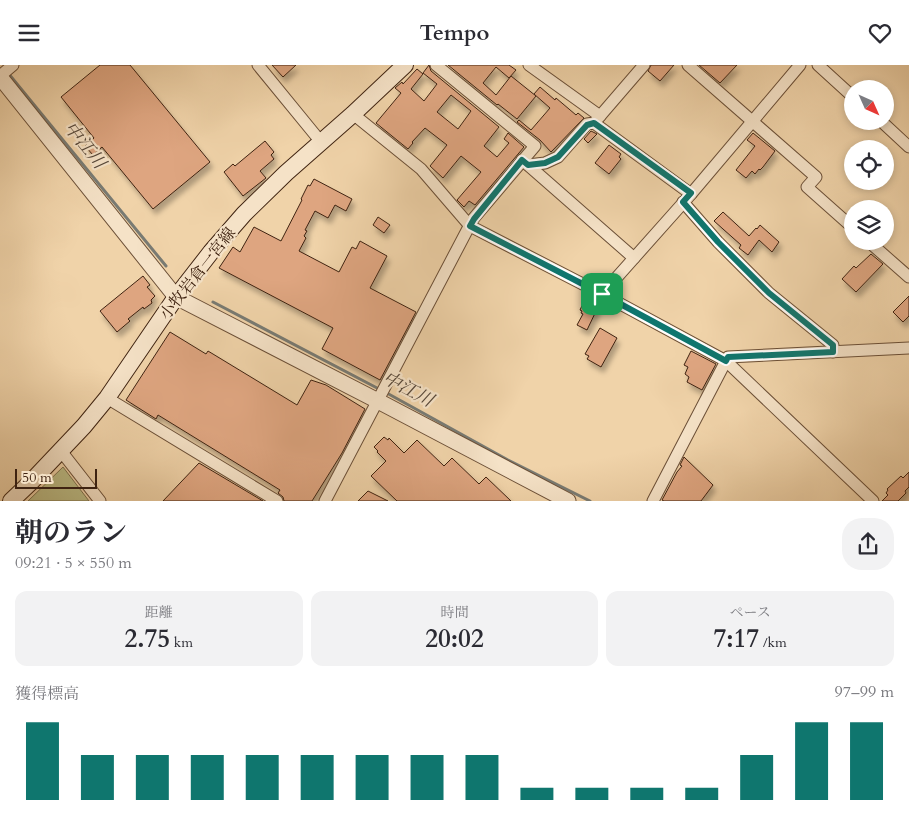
<!DOCTYPE html>
<html lang="ja">
<head>
<meta charset="utf-8">
<style>
	body { margin:0; font-family:Cardo,"Noto Serif JP",serif; background:#f2f2f3; color:#2b2b33; height:100vh; display:flex; flex-direction:column; font-size:19px; white-space:nowrap }
	* { box-sizing:border-box; margin:0 }
	p { font-size:16px; color:#7c7c81 }
	.icon { flex:none; width:28px; height:28px; fill:none; stroke:currentColor; stroke-width:2; stroke-linecap:round; stroke-linejoin:round }
	.map { position:relative; height:436px; overflow:hidden }
	.sheet { display:flex; flex-direction:column; background:#fff; flex:1 }
	.sheet>* { flex:none }
	.needle { width:32px; rotate:135deg }
	.controls { position:absolute; left:844px; top:15px; display:grid; gap:10px }
	.controls a { display:grid; place-items:center; width:50px; height:50px; border-radius:50%; background:#fff; box-shadow:0 2px 8px #0003; font-size:25px }
	.scale { position:absolute; left:15px; bottom:12px; width:82px; box-sizing:border-box; padding-left:5px; border:2px solid #3f2311; border-top:0; font-size:14px; line-height:18px; white-space:nowrap; color:#3f2311; -webkit-text-stroke:4px #f5e2c7; paint-order:stroke }
	.pin { position:absolute; display:grid; place-items:center; width:42px; height:42px; color:#fff; margin:-21px; border-radius:10px; box-shadow:0 2px 8px #0006 }
	.round { display:grid; place-items:center; flex:none; width:52px; height:52px; border-radius:20px; background:#f2f2f3 }
	.headline { display:flex; align-items:center; justify-content:space-between; height:85px; padding:0 15px }
	h1 { font-size:28px; font-weight:700; line-height:38px }
	.figures { display:grid; grid-template-columns:repeat(3,1fr); gap:8px; height:85px; padding:5px 15px }
	.figures div { display:grid; align-content:center; border-radius:12px; background:#f2f2f3; text-align:center }
	.figures b { font-size:25px; font-weight:700 }
	.figures small { font-size:14px; font-weight:400 }
	.figures p { font-size:14px }
	.chart { height:140px; padding:10px 15px }
	.chart p { display:flex; justify-content:space-between }
	.chart svg { width:100%; height:90px; margin-top:5px; stroke:#0f766e; stroke-width:6 }
	header { display:flex; justify-content:space-between; align-items:center; height:65px; padding:0 15px; background:#fff; font-size:22px; font-weight:700 }
	.map>svg:first-child { display:block }
	.green { fill:#bbbc86; stroke:#7d704c }
	.lines { fill:none; stroke-linecap:round; stroke-linejoin:round }
	.stream { stroke:#797b73; stroke-width:3 }
	.building { fill:#dea580; stroke:#3f2311; fill-rule:evenodd; filter:url(#shadow) }
	.minor-casing { stroke:#6b4f37; stroke-width:13 }
	.tertiary-casing { stroke:#6b4f37; stroke-width:17 }
	.secondary-casing { stroke:#3f2311; stroke-width:18 }
	.minor { stroke:#f5e2c7; stroke-width:11 }
	.tertiary { stroke:#f5e2c7; stroke-width:15 }
	.secondary { stroke:#f5e2c7; stroke-width:16 }
	.route-casing { stroke:#fff; stroke-width:10 }
	.route { stroke:#0f766e; stroke-width:6 }
	.labels { text-anchor:middle; stroke-width:4.5; stroke-linejoin:round; paint-order:stroke }
	.street-label { font-size:16px; fill:#3f2311; stroke:#f5e2c7 }
	.water-label { font-size:18px; font-style:italic; fill:#57483a; stroke:#f5e2c7 }
</style>
</head>
<body>
<header><svg class="icon" aria-label="menu" viewBox="0 0 24 24"><path d="M4 6h16M4 12h16M4 18h16"/></svg>Tempo<svg class="icon" aria-label="heart" viewBox="0 0 24 24"><path d="M12 20l-8-8c-3-5 5-10 8-4 3-6 11-1 8 4z"/></svg></header>
<div class="map">
<svg width="909" height="436" viewBox="0 0 909 436">
	<defs>
		<filter id="shadow"><feDropShadow dx="3" dy="5.5" stdDeviation="2.5" flood-color="#0004"/></filter>
	</defs>
	<rect width="100%" height="100%" fill="#f0d3a9"/>
	<filter id="stains"><feTurbulence type="fractalNoise" baseFrequency=".004" numOctaves="4"/><feColorMatrix values="0 0 0 0 .2 0 0 0 0 .09 0 0 0 0 .02 0 0 0 .5 -.17"/></filter>
	<radialGradient id="worn" r=".72"><stop offset=".6" stop-color="#630" stop-opacity="0"/><stop offset="1" stop-color="#630" stop-opacity=".3"/></radialGradient>
	<!-- green -->
	<path class="green" d="M63 402 89 436H28Z"/>
	<g class="lines">
		<!-- stream -->
		<g class="stream">
			<path d="M8 8 166 201"/>
			<path d="M213 237 379 324"/>
			<path d="M385 327 508 395 590 436"/>
		</g>
	</g>
	<!-- building -->
	<g class="building">
		<path d="M100 0H130L210 97 153 144 102 82 93 90 85 81 94 73 61 32Z"/>
		<path d="M272 0H296L283 12Z"/>
		<path d="M429 0 431 6 499 62 484 81 497 92 509 78 504 74 508 68 524 82 475 140 469 136 464 142 457 135 481 107 461 91 443 113 430 101 447 80 425 63 412 77 413 78 408 84 376 58 401 28 395 23 402 17 403 19 417 4 423 9 411 24 424 36 437 19 423 8ZM451 30 471 46 458 64 437 47Z"/>
		<path d="M448 0H509L516 5 509 13 496 2 483 18 496 30 511 11 536 31 517 54 498 39 497 40Z"/>
		<path d="M651 0H674L660 16 648 6Z"/>
		<path d="M699 0H737L720 18Z"/>
		<path d="M540 22 555 35 556 33 576 50 578 48 584 53 551 87 540 75 517 57 519 55 531 65 550 43 534 29Z"/>
		<path d="M591 66 597 69 588 78 584 74Z"/>
		<path d="M753 68 775 86 763 102 760 105 759 104 755 109 752 106 746 113 736 105 755 81 747 75Z"/>
		<path d="M265 76 274 87 271 90 274 94 260 106 266 113 243 131 224 107 233 99 235 101Z"/>
		<path d="M609 80 621 89 619 92 621 94 609 109 595 98Z"/>
		<path d="M314 114 352 134 346 146 335 140 328 153 315 146 305 165 307 166 304 171 306 173 299 186 339 207 352 182 356 184 360 176 387 191 370 223 416 247 380 315 322 284 333 263 219 203 233 182 240 187 254 162 281 176 302 135 301 134 308 120 310 121Z"/>
		<path d="M723 147 749 171 756 163 757 164 760 160 779 177 772 187 759 175 748 190 739 183 741 180 714 156Z"/>
		<path d="M378 152 390 160 384 168 373 160Z"/>
		<path d="M871 189 883 199 856 227 842 214 854 201 856 203Z"/>
		<path d="M143 211 150 220 147 222 155 231 151 235 152 238 144 244 143 242 128 254 130 256 117 267 100 246Z"/>
		<path d="M587 230 595 234 593 239 598 242 587 265 577 260 583 249 581 248 582 246 580 245Z"/>
		<path d="M909 231V251L903 257 893 247Z"/>
		<path d="M600 263 617 273 601 302 587 294 589 291 585 289Z"/>
		<path d="M170 267 206 289 208 286 297 340 311 315 326 320 365 344 342 388 312 436H284L283 432 278 428 280 425 158 350 156 354 126 335Z"/>
		<path d="M691 286 716 299 702 325 687 317 689 312 685 309 688 302 684 300Z"/>
		<path d="M384 372 388 375 389 373 404 388 417 375 444 401 452 393 479 419 486 412 511 436H397L371 411 386 396 377 387 378 386 374 382Z"/>
		<path d="M684 392 713 420 701 436H664L662 435 677 407 682 401 680 400Z"/>
		<path d="M199 398 263 436H163Z"/>
		<path d="M909 407V422L905 426 906 428 898 436H882L888 430 886 428 888 425 887 424 901 411 903 413Z"/>
		<path d="M368 426 388 436H358Z"/>
	</g>
	<g class="lines">
		<!-- minor casing -->
		<g class="minor-casing">
			<g id="minor">
				<path d="M258 0 321 77"/>
				<path d="M529 0 600 51"/>
				<path d="M688 0 816 112 807 122 852 162"/>
				<path d="M818 0 852 31"/>
				<path d="M0 11 13 0"/>
				<path d="M353 49 421 104 470 161 602 229 726 296 873 436"/>
				<path d="M881 56 909 82"/>
				<path d="M594 58 691 129"/>
				<path d="M522 95 528 100 545 98 558 92 587 59 594 58 644 0"/>
				<path d="M528 100 634 193"/>
				<path d="M683 137 718 177 769 228 833 280V287"/>
				<path d="M868 176 909 212"/>
				<path d="M602 229 691 129 800 0"/>
				<path d="M107 333 277 436"/>
				<path d="M61 386 100 436"/>
				<path d="M325 436 473 154 535 81 436 0"/>
				<path d="M653 436 728 292 909 283"/>
			</g>
		</g>
		<!-- tertiary casing -->
		<g class="tertiary-casing">
			<path id="tertiary" d="M0 12 176 232 378 336 568 436"/>
		</g>
		<!-- secondary casing -->
		<g class="secondary-casing">
			<path id="secondary" d="M11 436 30 418 84 361 107 333 176 232 211 187 244 149 286 108 353 49 405 0"/>
		</g>
		<!-- minor -->
		<use href="#minor" class="minor"/>
		<!-- tertiary -->
		<use href="#tertiary" class="tertiary"/>
		<!-- secondary -->
		<use href="#secondary" class="secondary"/>
	</g>
	<g class="lines">
		<!-- route casing -->
		<g class="route-casing">
			<path id="route" d="M594 58 691 128 683 137 718 177 769 228 833 280V287L728 292 726 296 602 229 470 161 474 154 522 95 528 100 545 98 558 92 587 60Z"/>
		</g>
		<!-- route -->
		<use href="#route" class="route"/>
	</g>
	<g class="labels">
		<!-- street labels -->
		<g class="street-label">
			<text transform="translate(197 208) rotate(-52)" y="6">小牧岩倉一宮線</text>
		</g>
		<!-- water labels -->
		<g class="water-label">
			<text transform="translate(85 80) rotate(51)" y="6">中江川</text>
			<text transform="translate(408 324) rotate(28)" y="6">中江川</text>
		</g>
	</g>
	<rect width="100%" height="100%" filter="url(#stains)"/>
	<rect width="100%" height="100%" fill="url(#worn)"/>
</svg>
<div class="controls">
<a><svg class="needle" viewBox="-14 -14 28 28"><path d="M0-13l5 13h-10z" fill="#e53935"/><path d="M0 13l5-13h-10z" fill="#7c7c81"/></svg></a>
<a><svg class="icon" aria-label="locate" viewBox="0 0 24 24"><circle cx="12" cy="12" r="6"/><path d="M12 2v4M12 18v4M2 12h4M18 12h4"/></svg></a>
<a><svg class="icon" aria-label="layers" viewBox="0 0 24 24"><path d="M12 4l9 5-9 5-9-5zM3 14l9 5 9-5"/></svg></a>
</div>
<div class="scale">50 m</div>
<div class="pin" style="left:602px;top:229px;background:#1e9e55"><svg class="icon" aria-label="arrive" viewBox="0 0 24 24"><path d="M6 21V4h12l-3 4 3 4H6"/></svg></div>
</div>
<section class="sheet">
<div class="headline"><div><h1>朝のラン</h1><p>09:21 · 5 × 550 m</p></div><a class="round"><svg class="icon" aria-label="share" viewBox="0 0 24 24"><path d="M12 15V3M7 8l5-5 5 5M5 13v7h14v-7"/></svg></a></div>
<div class="figures">
<div><p>距離</p><b>2.75<small> km</small></b></div>
<div><p>時間</p><b>20:02</b></div>
<div><p>ペース</p><b>7:17<small> /km</small></b></div>
</div>
<div class="chart"><p><span>獲得標高</span>97–99 m</p>
<svg viewBox="0 0 160 44" preserveAspectRatio="none"><path d="M5 44V6M15 44V22M25 44V22M35 44V22M45 44V22M55 44V22M65 44V22M75 44V22M85 44V22M95 44V38M105 44V38M115 44V38M125 44V38M135 44V22M145 44V6M155 44V6"/></svg>
</div>
</section>
</body>
</html>
